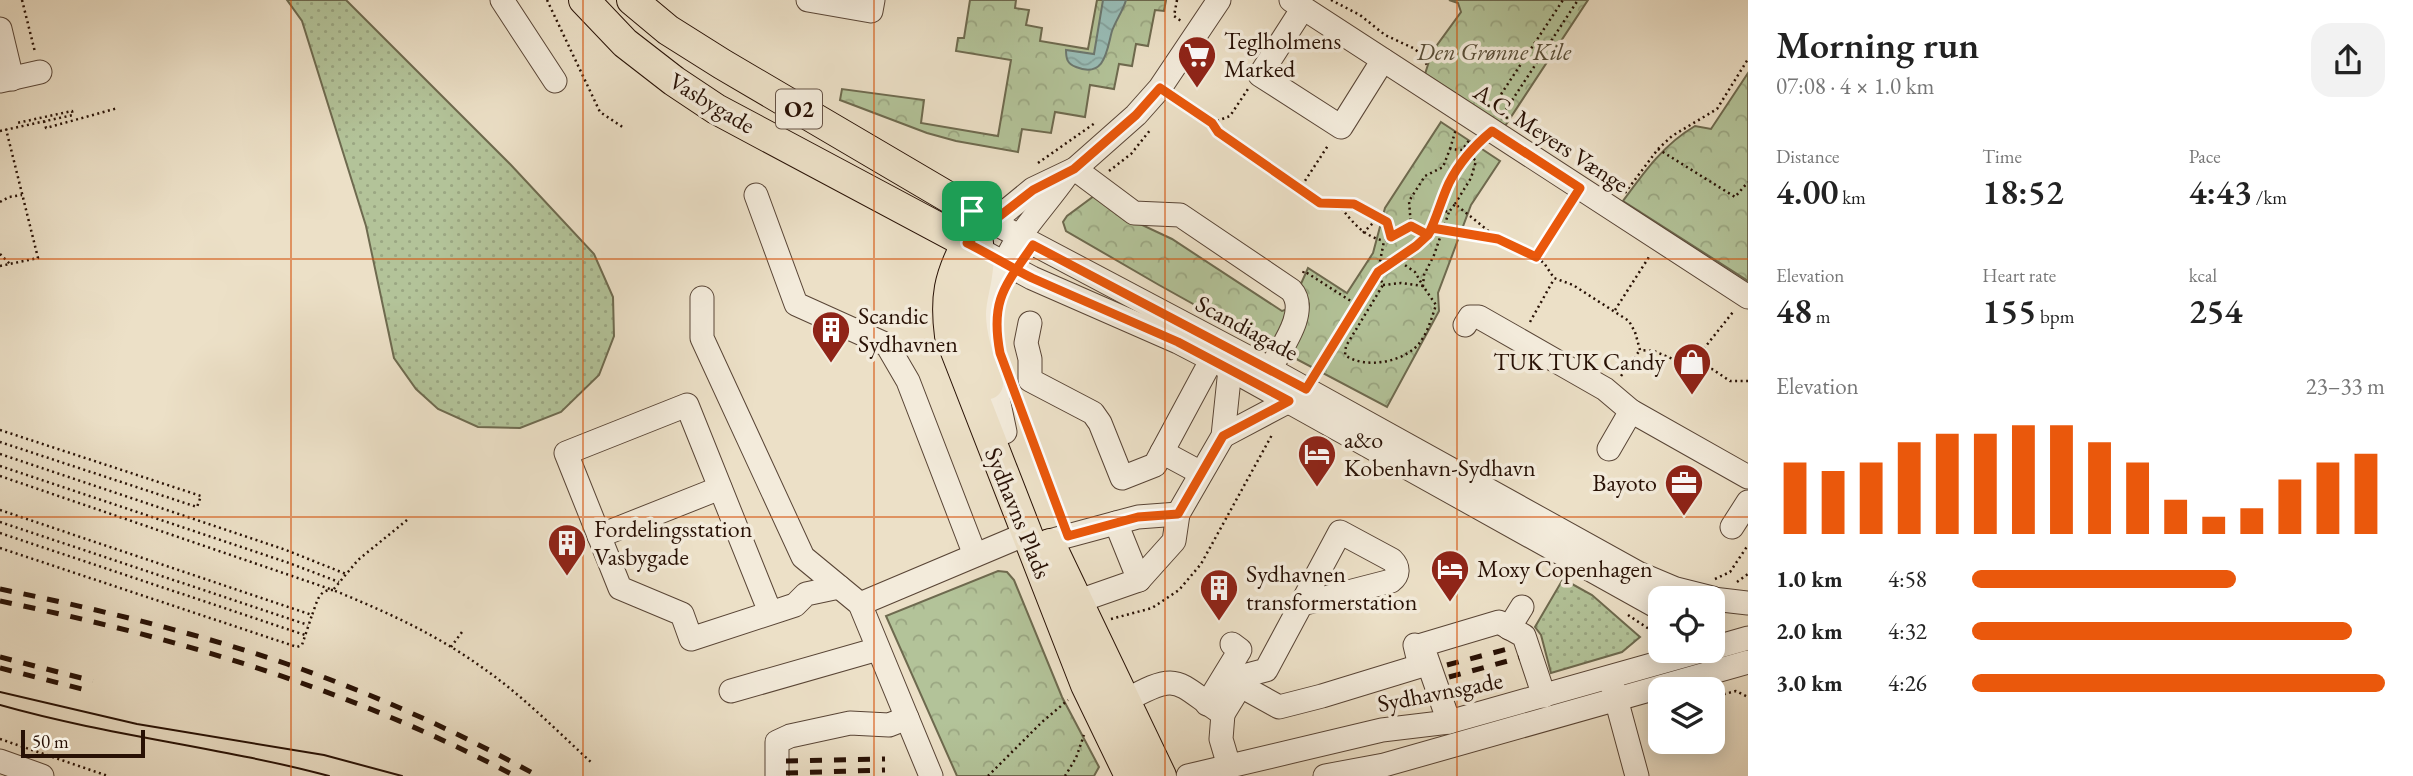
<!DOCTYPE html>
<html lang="en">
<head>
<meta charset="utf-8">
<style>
	body { margin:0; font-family:"EB Garamond",serif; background:#f2f2f2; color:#222; height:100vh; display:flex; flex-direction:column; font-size:26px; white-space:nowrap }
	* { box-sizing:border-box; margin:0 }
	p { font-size:23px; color:#767676 }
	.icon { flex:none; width:38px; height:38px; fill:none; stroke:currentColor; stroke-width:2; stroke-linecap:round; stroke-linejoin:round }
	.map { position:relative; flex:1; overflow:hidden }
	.panel { display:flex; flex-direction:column; background:#fff; width:665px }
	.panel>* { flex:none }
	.tools { position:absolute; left:1648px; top:586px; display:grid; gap:14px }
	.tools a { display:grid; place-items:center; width:77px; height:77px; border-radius:14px; background:#fff; box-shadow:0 4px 18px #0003; font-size:35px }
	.scale { position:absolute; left:21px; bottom:18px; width:124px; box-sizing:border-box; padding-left:7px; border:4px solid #281105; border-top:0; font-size:19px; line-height:24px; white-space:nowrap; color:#281105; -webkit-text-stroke:5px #f3ebdb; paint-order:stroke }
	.pin { position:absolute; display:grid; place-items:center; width:60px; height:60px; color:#fff; margin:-30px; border-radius:14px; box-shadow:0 4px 10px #0006 }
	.round { display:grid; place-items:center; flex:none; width:74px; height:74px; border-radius:21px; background:#f2f2f2 }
	.headline { display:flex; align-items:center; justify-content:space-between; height:119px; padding:0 28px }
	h1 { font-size:38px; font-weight:600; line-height:52px }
	.stats { display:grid; grid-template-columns:repeat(3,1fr); gap:10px; height:119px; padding:7px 28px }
	.stats div { display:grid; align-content:center }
	.stats b { font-size:35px; font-weight:600 }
	.stats small { font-size:19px; font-weight:400 }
	.stats p { font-size:19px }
	.chart { height:196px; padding:14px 28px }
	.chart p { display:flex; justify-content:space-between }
	.chart svg { width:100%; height:126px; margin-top:7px; stroke:#ea580c; stroke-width:6 }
	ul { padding:0 28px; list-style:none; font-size:23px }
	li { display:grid; grid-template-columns:112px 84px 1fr; align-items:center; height:52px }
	li i { height:18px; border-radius:9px; background:#ea580c }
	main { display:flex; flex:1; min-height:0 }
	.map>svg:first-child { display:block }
	.grass { fill:url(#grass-dots); stroke:#6e6a4f; stroke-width:2 }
	.park { fill:url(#park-crowns); stroke:#6e6a4f; stroke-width:2 }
	.water { fill:url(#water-waves); stroke:#6c7870; stroke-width:2 }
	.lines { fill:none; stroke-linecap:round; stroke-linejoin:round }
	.minor-casing { stroke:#594536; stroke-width:25 }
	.major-casing { stroke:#281105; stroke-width:32 }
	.path { stroke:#281105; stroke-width:2.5; stroke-dasharray:2 3.5; stroke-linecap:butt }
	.minor { stroke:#f3ebdb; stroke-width:23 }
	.major { stroke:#ece0c7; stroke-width:30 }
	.tram { stroke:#281105; stroke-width:2 }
	.rail { stroke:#281105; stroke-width:5; stroke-dasharray:12 12; stroke-linecap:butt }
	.route-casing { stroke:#fff; stroke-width:14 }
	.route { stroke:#ea580c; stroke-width:9 }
	.grid { fill:none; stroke:#d5520b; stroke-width:2; stroke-opacity:0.55 }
	.labels { text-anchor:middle; stroke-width:7; stroke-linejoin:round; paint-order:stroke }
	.shield { fill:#f3ebdb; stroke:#655245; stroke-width:2 }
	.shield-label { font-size:23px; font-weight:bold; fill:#281105 }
	.poi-label { font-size:24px; fill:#281105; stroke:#f3ebdb; text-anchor:start }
	.park-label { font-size:24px; font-style:italic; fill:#594f39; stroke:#f3ebdb }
	.street-label { font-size:24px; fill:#281105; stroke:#f3ebdb }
</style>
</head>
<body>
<main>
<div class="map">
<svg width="1748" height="776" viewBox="0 0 1748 776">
	<defs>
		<pattern id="grass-dots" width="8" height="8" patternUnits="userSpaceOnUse" patternTransform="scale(1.75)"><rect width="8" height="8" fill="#b3c399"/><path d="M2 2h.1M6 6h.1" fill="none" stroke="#9aa682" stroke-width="1.8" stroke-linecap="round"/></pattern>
		<pattern id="park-crowns" width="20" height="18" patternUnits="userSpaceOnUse" patternTransform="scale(1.75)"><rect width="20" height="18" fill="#b3c399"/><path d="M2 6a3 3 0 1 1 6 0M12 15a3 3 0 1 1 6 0" fill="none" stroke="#9aa682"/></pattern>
		<pattern id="water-waves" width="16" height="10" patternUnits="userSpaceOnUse" patternTransform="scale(1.75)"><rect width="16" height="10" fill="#99bdb7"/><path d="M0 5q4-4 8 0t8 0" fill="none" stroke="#84a19c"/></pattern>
	</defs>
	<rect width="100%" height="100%" fill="#ece0c7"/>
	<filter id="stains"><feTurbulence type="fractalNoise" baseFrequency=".00286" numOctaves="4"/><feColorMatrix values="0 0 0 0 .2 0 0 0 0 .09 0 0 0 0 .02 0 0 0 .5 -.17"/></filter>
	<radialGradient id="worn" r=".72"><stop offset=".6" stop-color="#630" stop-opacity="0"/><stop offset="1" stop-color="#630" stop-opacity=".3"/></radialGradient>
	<!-- grass -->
	<g class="grass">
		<path d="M287 0H346L511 165 594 254 613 297 614 336 599 375 561 412 520 428 478 427 438 409 416 389 394 358 366 226 302 21Z"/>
		<path d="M1563 579 1592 595 1640 637 1622 652 1551 673 1541 635 1535 627Z"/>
	</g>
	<!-- park -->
	<g class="park">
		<path d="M970 0H1016L1015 8 1029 10 1026 25 1042 28 1040 41 1088 49 1097 0H1166L1164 11 1155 10 1148 46 1136 44 1132 66 1119 64 1114 89 1090 85 1085 117 1055 112 1051 133 1022 129 1018 152 956 141 927 133 840 100 842 89 924 100 921 123 998 136 1011 60 956 51 958 38H964Z"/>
		<path d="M1449 0H1588L1505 126 1425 74 1432 52 1461 12 1458 3Z"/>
		<path d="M1748 73V281L1623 201C1644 172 1664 144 1695 126L1711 129Z"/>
		<path d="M1441 122 1500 161 1471 205 1438 293 1439 311 1387 407 1285 353 1308 311 1309 304 1300 286 1308 268 1347 293 1373 253 1385 208Z"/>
		<path d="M1094 196 1127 218 1172 239 1282 311 1285 310 1289 306 1276 350 1159 285 1066 231 1063 222 1067 216Z"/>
		<path d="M998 571 1007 572 1014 580 1062 697 1099 767 1094 776H957L886 616Z"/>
	</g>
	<!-- water -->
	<path class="water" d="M1103 0H1126C1123 11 1116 20 1112 31 1107 48 1106 79 1076 67 1067 64 1066 58 1066 50L1094 54Z"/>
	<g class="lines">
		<!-- minor casing -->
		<g class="minor-casing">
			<g id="minor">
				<path d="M502 0 555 81"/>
				<path d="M808 0 871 11 873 0"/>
				<path d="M1219 0 1160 88 1136 115 1075 169 1033 189 967 243 1032 278 1178 342 1230 369 1661 609"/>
				<path d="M1291 0 1748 297"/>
				<path d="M1303 8 1260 75 1341 127 1383 60"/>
				<path d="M0 29 12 79"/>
				<path d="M0 81 40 72"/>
				<path d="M1075 169 1134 213 1180 215 1291 290C1310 311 1281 348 1270 369"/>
				<path d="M756 195 796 304 887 345 908 381 975 555"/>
				<path d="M981 216 1270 369 1638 573 1676 589 1712 598"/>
				<path d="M702 298V338L803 557 860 604 931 776"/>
				<path d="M1030 323 1026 343 1030 359V380L1093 413 1100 423 1122 478 1155 465 1212 359"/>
				<path d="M1465 325 1470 317H1479L1605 389 1631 411 1748 477"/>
				<path d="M1005 432C990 360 973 302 1020 236 1035 215 1051 197 1066 176"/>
				<path d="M1223 436 1289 401"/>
				<path d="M1609 449 1631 411"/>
				<path d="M1162 452 1201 473"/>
				<path d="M1732 527 1748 502"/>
				<path d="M599 536 720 488"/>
				<path d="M1049 541 1138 517 1178 514 1223 436 1230 369"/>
				<path d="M1139 580 1174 541 1178 514"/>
				<path d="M1713 599 1748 603"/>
				<path d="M1076 602 1139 580 1116 523"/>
				<path d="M860 604 1026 534"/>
				<path d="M770 612 687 405 566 453 620 588 682 614 691 639 795 605 806 594 839 587"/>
				<path d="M1509 628 1522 607"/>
				<path d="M1713 648 1748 638"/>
				<path d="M1612 684 1637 776"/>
				<path d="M1241 686 1279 707 1322 696 1420 666 1415 645"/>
				<path d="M731 691 878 649"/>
				<path d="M1125 701C1180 670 1175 682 1223 714L1247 675 1266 670 1340 532 1392 560C1399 567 1399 575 1391 581L1302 604"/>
				<path d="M1207 704 1240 650 1232 644"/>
				<path d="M1223 714 1221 739 1229 766"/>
				<path d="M1449 722 1422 645 1499 622 1524 636 1544 696"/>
				<path d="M0 761 42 776"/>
				<path d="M777 776V742L790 736 850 723 889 725 907 718"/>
				<path d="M1188 776 1382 730 1449 722 1701 651"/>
				<path d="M1325 776 1384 765 1748 662"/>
			</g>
		</g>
		<!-- major casing -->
		<g class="major-casing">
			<g id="major">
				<path d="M584 0 625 43 674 81 716 109 967 243C949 277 945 298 950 336L1086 685 1130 776"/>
				<path d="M632 0 668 30 722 64 972 211C978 233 981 253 977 276 975 289 971 301 971 314 971 338 980 361 988 384"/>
				<path d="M1050 544 1161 776"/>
			</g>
		</g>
		<!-- path -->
		<g class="path">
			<path d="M22 0 35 52"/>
			<path d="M547 0 600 112 624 128"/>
			<path d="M1177 0 1174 16 1181 21"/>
			<path d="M1331 0 1360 15 1385 35 1413 48 1420 53 1427 65"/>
			<path d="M1176 99 1212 123 1218 132 1320 203 1354 204 1387 222 1391 237"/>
			<path d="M1492 108 1563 0"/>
			<path d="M1503 114 1578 0"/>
			<path d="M44 121 46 128 118 108"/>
			<path d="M1212 123 1230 116 1248 89"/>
			<path d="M0 131 73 115 72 111 17 123"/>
			<path d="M1450 149 1456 129"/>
			<path d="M1658 149 1735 197 1748 182"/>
			<path d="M1038 163 1095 123"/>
			<path d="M1109 171 1131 154 1151 129"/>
			<path d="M1299 190 1329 144"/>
			<path d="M1625 193 1658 149 1672 136 1717 109 1748 59"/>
			<path d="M0 202 9 197 22 195"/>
			<path d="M1338 204C1352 221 1361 235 1384 241"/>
			<path d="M1455 204 1471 178 1476 161 1469 154"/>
			<path d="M1440 210 1449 212 1455 204 1496 237"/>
			<path d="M1411 226 1409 201 1425 176 1443 167 1450 149 1462 150 1470 139"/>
			<path d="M1432 228 1498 239 1536 257 1544 263 1554 278 1573 285 1629 321 1635 332 1640 350 1654 351 1696 369H1712L1730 381H1748"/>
			<path d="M1363 233 1379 217"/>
			<path d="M0 254 10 264"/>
			<path d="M1536 257 1570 204"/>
			<path d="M1396 259 1415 272 1423 286 1424 275 1434 255 1449 212"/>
			<path d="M0 266 38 258 6 129"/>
			<path d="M1303 273 1304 271 1357 305"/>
			<path d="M1383 285 1401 283 1423 286 1436 305C1432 317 1428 331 1421 341 1407 362 1365 370 1345 355L1346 346 1383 285 1378 272 1384 241 1411 226 1428 235"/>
			<path d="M1615 310 1649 257"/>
			<path d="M1530 322 1554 279"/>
			<path d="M1690 366 1733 312"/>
			<path d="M1316 373 1378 272 1428 235 1436 221 1449 183 1475 145"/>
			<path d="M1621 376 1640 350"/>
			<path d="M1022 413 1061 518"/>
			<path d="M0 430 201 496 197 507 0 442"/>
			<path d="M0 454 286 550 346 574"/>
			<path d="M0 466 289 563 339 582"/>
			<path d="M0 476 330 589"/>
			<path d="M0 510 312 615C317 603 318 589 333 590"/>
			<path d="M407 520 358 560 333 590C384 611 434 633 480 666 521 694 556 730 593 764"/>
			<path d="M0 522 308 625"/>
			<path d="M0 533 305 635"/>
			<path d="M0 548 297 647 302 645 312 615"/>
			<path d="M1715 579 1730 572 1748 545"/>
			<path d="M1737 582 1748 574"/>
			<path d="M1628 615 1661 637"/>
			<path d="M1111 619 1152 608 1179 590 1201 564 1273 433"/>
			<path d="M451 647 462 632"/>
			<path d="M1713 697 1736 691 1748 697"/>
			<path d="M0 739 108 776"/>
			<path d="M988 776 1042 722 1068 700"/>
			<path d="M1065 776 1076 758 1084 735"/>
		</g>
		<!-- minor -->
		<use href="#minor" class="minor"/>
		<!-- major -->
		<use href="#major" class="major"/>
		<!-- tram -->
		<g class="tram">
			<path d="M0 692 137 724 324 755 402 776"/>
			<path d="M0 705C109 736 221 747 329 776"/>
		</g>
		<!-- rail -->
		<g class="rail">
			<path d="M0 589C97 609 193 632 287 664 374 694 458 732 538 776"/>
			<path d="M0 601C179 638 353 690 515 776"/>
			<path d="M0 657 93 681"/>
			<path d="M1447 665 1515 647"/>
			<path d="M0 668 90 691"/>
			<path d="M1449 677 1519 658"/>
			<path d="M786 761 885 759"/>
			<path d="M786 773 885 770"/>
		</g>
	</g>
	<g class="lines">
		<!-- route casing -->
		<g class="route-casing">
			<path id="route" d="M972 211 978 233 967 243C989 254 1010 267 1032 278L1178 342 1289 401 1223 436 1178 514 1138 517 1068 536 1000 353C990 300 1005 286 1033 245L1306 389 1378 272 1416 246 1428 235 1432 228 1498 239 1536 257 1580 188 1492 131C1475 145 1459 163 1449 183 1441 200 1437 218 1428 235L1411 226 1391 237 1387 222 1354 204 1320 203 1218 132 1212 123 1160 88 1136 115 1074 169 1033 190 992 222 972 211"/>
		</g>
		<!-- route -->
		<use href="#route" class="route"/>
	</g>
	<!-- grid -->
	<path class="grid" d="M291 0V776M583 0V776M874 0V776M1165 0V776M1457 0V776M0 259H1748M0 517H1748"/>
	<!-- icons -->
	<defs>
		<g id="supermarket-pin" transform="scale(2.0125)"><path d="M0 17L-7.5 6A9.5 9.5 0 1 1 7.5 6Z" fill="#8f2418" stroke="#f3ebdb"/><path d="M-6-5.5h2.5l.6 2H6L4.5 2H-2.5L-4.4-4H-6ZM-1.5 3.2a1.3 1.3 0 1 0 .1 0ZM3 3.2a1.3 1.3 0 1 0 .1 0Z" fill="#fff"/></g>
		<g id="building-pin" transform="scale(2.0125)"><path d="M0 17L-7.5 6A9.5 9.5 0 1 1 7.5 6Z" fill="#8f2418" stroke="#f3ebdb"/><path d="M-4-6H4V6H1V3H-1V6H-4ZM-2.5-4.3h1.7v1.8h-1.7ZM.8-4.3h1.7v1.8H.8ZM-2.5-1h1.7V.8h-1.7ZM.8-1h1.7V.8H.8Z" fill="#fff"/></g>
		<g id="shop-pin" transform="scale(2.0125)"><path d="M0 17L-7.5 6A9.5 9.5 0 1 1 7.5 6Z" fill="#8f2418" stroke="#f3ebdb"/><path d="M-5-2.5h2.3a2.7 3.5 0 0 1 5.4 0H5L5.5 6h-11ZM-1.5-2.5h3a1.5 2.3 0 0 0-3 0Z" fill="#fff"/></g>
		<g id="hotel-pin" transform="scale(2.0125)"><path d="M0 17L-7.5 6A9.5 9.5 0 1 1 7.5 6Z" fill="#8f2418" stroke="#f3ebdb"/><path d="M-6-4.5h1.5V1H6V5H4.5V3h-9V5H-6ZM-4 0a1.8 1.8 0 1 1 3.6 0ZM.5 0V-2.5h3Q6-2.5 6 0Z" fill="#fff"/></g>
		<g id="office-pin" transform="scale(2.0125)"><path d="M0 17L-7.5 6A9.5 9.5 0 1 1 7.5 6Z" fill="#8f2418" stroke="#f3ebdb"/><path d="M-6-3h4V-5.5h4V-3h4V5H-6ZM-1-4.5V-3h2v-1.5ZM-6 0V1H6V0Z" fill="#fff"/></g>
	</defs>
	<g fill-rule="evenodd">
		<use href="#supermarket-pin" x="1197" y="55"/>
		<use href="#building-pin" x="831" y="330"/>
		<use href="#shop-pin" x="1692" y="362"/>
		<use href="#hotel-pin" x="1317" y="454"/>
		<use href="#office-pin" x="1684" y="483"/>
		<use href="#building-pin" x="567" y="543"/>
		<use href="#hotel-pin" x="1450" y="569"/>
		<use href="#building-pin" x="1219" y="588"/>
	</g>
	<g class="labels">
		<!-- shield labels -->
		<rect class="shield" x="776" y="89.5" width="46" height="39" rx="5"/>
		<g class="shield-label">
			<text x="799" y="117">O2</text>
		</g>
		<!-- poi labels -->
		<g class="poi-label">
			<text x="1224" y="49">Teglholmens<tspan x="1224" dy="28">Marked</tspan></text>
			<text x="858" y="324">Scandic<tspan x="858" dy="28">Sydhavnen</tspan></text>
			<text x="1665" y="370" text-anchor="end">TUK TUK Candy</text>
			<text x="1344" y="448">a&amp;o<tspan x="1344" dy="28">Kobenhavn-Sydhavn</tspan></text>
			<text x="1657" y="491" text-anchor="end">Bayoto</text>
			<text x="594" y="537">Fordelingsstation<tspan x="594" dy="28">Vasbygade</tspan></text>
			<text x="1477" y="577">Moxy Copenhagen</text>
			<text x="1246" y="582">Sydhavnen<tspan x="1246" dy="28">transformerstation</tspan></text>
		</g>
		<!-- park labels -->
		<g class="park-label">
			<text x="1494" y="60">Den Grønne Kile</text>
		</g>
		<!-- street labels -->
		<g class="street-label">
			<text transform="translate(712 103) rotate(31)" y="8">Vasbygade</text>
			<text transform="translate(1551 138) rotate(33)" y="8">A.C. Meyers Vænge</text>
			<text transform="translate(1247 328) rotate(28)" y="8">Scandiagade</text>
			<text transform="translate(1018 513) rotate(68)" y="8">Sydhavns Plads</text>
			<text transform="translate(1440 692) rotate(-11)" y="8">Sydhavnsgade</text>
		</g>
	</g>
	<rect width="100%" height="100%" filter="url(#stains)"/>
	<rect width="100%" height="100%" fill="url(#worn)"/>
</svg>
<div class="tools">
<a><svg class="icon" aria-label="locate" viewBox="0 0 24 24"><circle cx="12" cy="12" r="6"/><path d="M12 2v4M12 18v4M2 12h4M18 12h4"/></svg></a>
<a><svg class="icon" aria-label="layers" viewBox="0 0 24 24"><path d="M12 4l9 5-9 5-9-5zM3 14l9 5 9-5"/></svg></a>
</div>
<div class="scale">50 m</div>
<div class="pin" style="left:972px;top:211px;background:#1e9e55"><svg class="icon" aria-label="arrive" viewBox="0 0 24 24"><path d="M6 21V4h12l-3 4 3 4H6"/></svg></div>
</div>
<section class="panel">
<div class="headline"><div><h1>Morning run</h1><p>07:08 · 4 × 1.0 km</p></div><a class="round"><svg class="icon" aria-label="share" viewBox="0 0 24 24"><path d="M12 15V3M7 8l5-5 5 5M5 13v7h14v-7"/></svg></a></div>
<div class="stats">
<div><p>Distance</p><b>4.00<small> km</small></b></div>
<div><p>Time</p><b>18:52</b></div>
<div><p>Pace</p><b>4:43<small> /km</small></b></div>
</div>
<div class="stats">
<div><p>Elevation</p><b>48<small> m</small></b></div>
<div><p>Heart rate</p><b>155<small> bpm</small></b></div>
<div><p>kcal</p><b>254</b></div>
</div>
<div class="chart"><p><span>Elevation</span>23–33 m</p>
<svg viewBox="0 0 160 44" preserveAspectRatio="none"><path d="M5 44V19M15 44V22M25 44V19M35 44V12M45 44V9M55 44V9M65 44V6M75 44V6M85 44V12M95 44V19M105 44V32M115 44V38M125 44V35M135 44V25M145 44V19M155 44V16"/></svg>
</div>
<ul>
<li><b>1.0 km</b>4:58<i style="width:64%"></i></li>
<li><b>2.0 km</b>4:32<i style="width:92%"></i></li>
<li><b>3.0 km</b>4:26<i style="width:100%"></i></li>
</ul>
</section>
</main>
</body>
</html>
